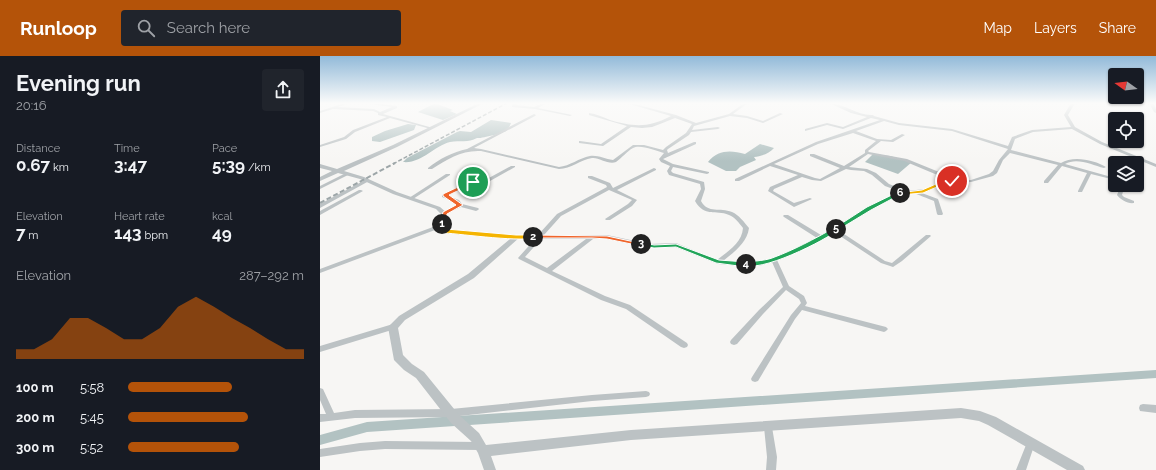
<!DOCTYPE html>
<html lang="en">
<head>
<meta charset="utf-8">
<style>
	body { margin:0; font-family:Raleway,sans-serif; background:#20242c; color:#f1f3f6; height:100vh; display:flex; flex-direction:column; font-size:15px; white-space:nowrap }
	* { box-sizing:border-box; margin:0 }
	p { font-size:13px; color:#9ea1a6 }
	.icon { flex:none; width:22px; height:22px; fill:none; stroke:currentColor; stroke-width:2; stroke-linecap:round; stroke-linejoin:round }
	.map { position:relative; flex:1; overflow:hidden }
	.details { display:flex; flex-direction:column; background:#171b24; width:320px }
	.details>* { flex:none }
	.needle { width:26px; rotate:284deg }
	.controls { position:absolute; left:788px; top:12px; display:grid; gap:8px }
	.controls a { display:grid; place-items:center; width:36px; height:36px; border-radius:4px; background:#171b24; box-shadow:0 1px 3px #0004; font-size:20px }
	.pin { position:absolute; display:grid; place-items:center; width:34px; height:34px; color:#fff; margin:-17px; border:2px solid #fff; border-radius:50%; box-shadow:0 1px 4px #0007 }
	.km { position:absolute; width:20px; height:20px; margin:-10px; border-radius:50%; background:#222; color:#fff; font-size:11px; line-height:20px; text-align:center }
	.round { display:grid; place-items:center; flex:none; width:42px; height:42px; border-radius:4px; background:#20242c }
	.headline { display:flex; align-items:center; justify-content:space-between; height:68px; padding:0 16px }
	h1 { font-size:22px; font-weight:700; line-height:30px }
	.figures { display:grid; grid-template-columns:repeat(3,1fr); gap:6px; height:68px; padding:4px 16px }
	.figures div { display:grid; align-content:center }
	.figures b { font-size:17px; font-weight:700 }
	.figures small { font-size:11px; font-weight:400 }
	.figures p { font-size:11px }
	.chart { height:112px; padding:8px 16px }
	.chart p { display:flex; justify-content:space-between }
	.chart svg { width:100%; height:72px; margin-top:4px; fill:#b45309; opacity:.7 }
	ul { padding:0 16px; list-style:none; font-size:13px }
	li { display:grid; grid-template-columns:64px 48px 1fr; align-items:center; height:30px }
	li i { height:10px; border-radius:5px; background:#b45309 }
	header { display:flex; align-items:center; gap:24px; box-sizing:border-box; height:56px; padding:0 20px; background:#b45309; color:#fff }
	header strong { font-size:19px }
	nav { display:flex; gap:22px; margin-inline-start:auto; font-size:14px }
	.search { width:280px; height:36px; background:#20242c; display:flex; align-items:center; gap:10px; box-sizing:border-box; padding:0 14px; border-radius:4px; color:#9ea1a6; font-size:15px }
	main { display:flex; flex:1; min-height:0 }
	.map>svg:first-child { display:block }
	.water { fill:#b2c2c2 }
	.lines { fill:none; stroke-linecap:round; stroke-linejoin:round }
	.canal { fill:#b2c2c2; fill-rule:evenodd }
	.minor { fill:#bcc2c4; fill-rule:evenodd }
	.tertiary { fill:#bcc2c4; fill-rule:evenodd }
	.rail-far1 { stroke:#9da6a8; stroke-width:1.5; stroke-dasharray:4 2; stroke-linecap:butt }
	.rail { stroke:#9da6a8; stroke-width:2; stroke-dasharray:5 2.5; stroke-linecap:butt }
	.split-1 { fill:#f0652b; stroke:#fff }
	.split-2 { fill:#f5b400; stroke:#fff }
	.split-3 { fill:#f0652b; stroke:#fff }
	.split-4 { fill:#22a559; stroke:#fff }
	.split-5 { fill:#22a559; stroke:#fff }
	.split-6 { fill:#22a559; stroke:#fff }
	.split-7 { fill:#f5b400; stroke:#fff }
</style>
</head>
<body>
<header>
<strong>Runloop</strong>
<div class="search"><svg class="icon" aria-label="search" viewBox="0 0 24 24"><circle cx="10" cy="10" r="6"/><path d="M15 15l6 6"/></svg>Search here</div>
<nav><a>Map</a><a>Layers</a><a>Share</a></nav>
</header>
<main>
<section class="details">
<div class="headline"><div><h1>Evening run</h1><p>20:16</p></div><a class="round"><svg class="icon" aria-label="share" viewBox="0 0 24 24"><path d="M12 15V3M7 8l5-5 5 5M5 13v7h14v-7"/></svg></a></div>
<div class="figures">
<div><p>Distance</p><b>0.67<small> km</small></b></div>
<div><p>Time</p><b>3:47</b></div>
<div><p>Pace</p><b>5:39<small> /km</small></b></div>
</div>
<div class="figures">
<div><p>Elevation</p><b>7<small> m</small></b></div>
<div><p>Heart rate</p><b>143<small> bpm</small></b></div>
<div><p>kcal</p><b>49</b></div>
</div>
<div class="chart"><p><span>Elevation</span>287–292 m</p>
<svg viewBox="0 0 160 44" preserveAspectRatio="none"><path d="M0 44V38L10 38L20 32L30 19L40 19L50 25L60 32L70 32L80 25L90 12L100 6L110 12L120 19L130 25L140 32L150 38L160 38V44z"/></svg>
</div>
<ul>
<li><b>100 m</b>5:58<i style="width:59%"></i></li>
<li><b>200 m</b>5:45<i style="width:68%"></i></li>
<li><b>300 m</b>5:52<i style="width:63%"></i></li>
</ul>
</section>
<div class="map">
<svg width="836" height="414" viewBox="0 0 836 414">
	<rect width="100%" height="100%" fill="#f7f6f4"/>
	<!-- water -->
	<g class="water">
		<path d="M115 47 133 54 130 55 137 58 123 64 98 56Z"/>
		<path d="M171 64 191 67C190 70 188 73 186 75 183 77 160 83 157 82 148 87 140 84 130 86 114 90 101 108 83 106L87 102 137 76 140 75 151 76Z"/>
		<path d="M88 68 96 69 94 74 60 86 52 85V81L65 75Z"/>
		<path d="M440 88 454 92C449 98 441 100 434 101L436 104 420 111 416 115H406L388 106C398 94 410 94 425 98Z"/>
		<path d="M553 98 570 100 592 106 578 118 545 106Z"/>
	</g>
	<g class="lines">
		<!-- canal -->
		<path class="canal" d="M836 314V322L47 376 0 389V379L47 366Z"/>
		<!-- minor -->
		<g class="minor">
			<path d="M25 47H30L18 51 54 53 60 56 72 51 49 48 47 47H54L77 50V52L63 58 113 72 111 73 70 62 35 76 26 83 0 91V89L24 81 33 74 67 61 58 59V57L53 55 13 53 0 57V55Z"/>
			<path d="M195 47H199L196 49 214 51 223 47H227L218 52 252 59 250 60 215 53 192 51V49Z"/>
			<path d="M306 47H311L356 59 376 67 409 58 424 47H428L413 58 427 60 443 65 460 57 463 58 443 67 427 62 410 60 374 70 372 74 398 71 400 72 398 73 371 76 369 79 348 93 347 94 348 97 374 86H376V88L343 103 353 108 389 116V117L387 118 353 111 351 115 353 117 384 126 385 133 381 145C388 158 400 151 412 156 419 159 424 166 429 172 427 187 414 196 403 205 415 206 427 207 438 206 453 204 483 190 497 182L464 161 463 160 464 159H468L501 179 547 152 576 137 581 136 565 130 552 119 544 115 531 114 526 113 501 125 492 124 482 121 454 133 453 135 474 147 490 142 492 143 474 151 448 135 450 131 478 119 450 110 419 125H415V123L496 86 560 64 551 62 523 73 507 69 485 75V73L507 67 523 71 547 61 531 57 509 47C523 47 538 60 553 59L554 60 579 67 632 73 688 90 692 81 712 74 751 71 744 59 751 47H755L748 59 755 71 782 86 836 108V111L780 88 752 73 713 76 695 83 691 94 741 107C753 99 775 104 786 111L784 112C772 109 757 101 745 108L795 122V124L771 118 762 136H758V135L767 117 742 110 728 127H724V125L738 109 690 97 683 104 677 117 673 120 651 126 626 127 608 135 599 136 618 143 623 158 622 159H618L617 158 614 145C608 143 598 138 593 137 579 135 532 165 518 174L565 205 572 207 606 179H610L611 180 582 205 573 211 561 207 514 176 497 186 457 204 469 230 484 240 487 247 485 250 566 271 568 273 566 275 564 276 482 254 475 263 438 325 435 326 432 325 431 323 432 321 471 259 481 247 479 243 466 234 443 258 417 288 414 289 411 288 410 286 411 284 439 254 463 231 452 206 439 210H420L398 208 355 191 329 192 287 183H273L232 215 285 240 310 249 367 287 368 289 367 291 364 292 361 291 306 253 281 244 199 203 198 202 215 183H196L193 181 194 180 218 179 237 158 287 131 286 129 268 122V120H272L290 127 293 132 334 112 336 113V114L297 134 317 144 312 150 290 164H286L285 163 308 148 312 144 289 134 241 160 224 179H287L329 188 356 187 397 204C408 195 422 187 423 172 419 167 415 161 409 159 395 153 385 162 375 145L381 133 380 128 349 119 347 115 350 110 341 106 339 103 344 97C336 95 320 88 313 92 307 95 302 102 296 106 288 109 279 101 272 102 260 104 251 113 239 113L161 95C141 94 128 103 112 113H108V112C119 103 133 96 147 93L214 58 216 59 215 60 154 92 161 93 239 111C250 110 259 102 270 100 278 99 285 103 293 104L313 89H324L343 94 346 91 366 77 372 68 355 62 340 68 332 71 322 72 311 71 283 90 259 87V85H260L281 88 307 70 269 59V57C276 58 283 61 290 64 314 71 328 72 351 60ZM564 65 579 69 632 75 688 93 679 104 673 115 669 118 651 124H634L619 116 587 103 549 96 548 95 561 85 573 86 585 79 582 78 571 84 557 83 536 75ZM533 77 556 85 545 94V97L524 110 494 98H490V100L520 112 500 123 495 122 454 108 498 88ZM548 98 584 105 615 118 628 124 623 125 605 133 587 135 569 128 556 117 547 113 529 111ZM221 183H266L227 212 205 201Z"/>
			<path d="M829 47H833L836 53V57L834 56Z"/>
			<path d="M191 110H195V111L170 125 152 127 128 140 139 144 142 148 158 152 159 153 158 154 156 155 141 151 126 158H122L121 157 137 149 135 146 122 141V139L149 125 167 123Z"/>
			<path d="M26 117H30V118L0 133V130Z"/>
			<path d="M126 118H130V119L93 143H89V142Z"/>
			<path d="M45 124H49V125L0 152V148Z"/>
			<path d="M801 129H805L802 139 804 141 814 145V147C808 148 801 144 797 139Z"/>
			<path d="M39 134H41L43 135 0 159V155Z"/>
			<path d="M121 168 124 170 123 171 0 217V213Z"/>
			<path d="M73 268 75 269 77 271 75 273 0 296V290Z"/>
			<path d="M0 332 3 333 14 357 35 354 131 353 272 339 326 335 329 336 330 338 329 340 326 341 272 345 131 361 35 362 0 366V358H6L0 344Z"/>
			<path d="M823 348 836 349V357L820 355 819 352 820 349Z"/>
			<path d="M448 367 451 368 452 371 457 401 456 414H446L447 401 444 371 445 368Z"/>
			<path d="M711 383 714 384 715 387 706 414H696L708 384Z"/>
			<path d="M65 385 160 386 163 387 164 390 163 393 160 394 65 393 40 395 0 401V393L40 387Z"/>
		</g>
		<!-- tertiary -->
		<path class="tertiary" d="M159 47H164L77 91 24 115 44 121 77 136 120 151 127 157 124 171 127 173 196 179 200 181 154 222 85 264 78 272 83 299 92 308 104 316 139 359 159 377 166 389 311 374 641 352 660 355 676 361 763 410 765 414H747L668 369 659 365 641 362 311 384 171 400 176 414H164L158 397 151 385 131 367 96 322 84 314 74 304 68 271 79 260 148 218 190 183 122 177 117 173 121 158 116 153 73 138 40 123 18 117 0 125V121L12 115 0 112V108L17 113 73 89Z"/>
		<!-- rail-far1 -->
		<path class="rail-far1" d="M73 108 187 47"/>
		<!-- rail -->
		<path class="rail" d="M0 147 75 107"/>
	</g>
	<!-- sky -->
	<linearGradient id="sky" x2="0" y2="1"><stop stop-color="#92bad9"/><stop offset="0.45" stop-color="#fbfbfa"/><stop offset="1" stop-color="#fbfbfa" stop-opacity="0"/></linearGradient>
	<rect width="836" height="105" fill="url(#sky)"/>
	<!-- split-1 -->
	<path class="split-1" d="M153 124 154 125V127L129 139 143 149 127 158 125 168 120 169 123 156 136 149 123 140V138Z"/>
	<!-- split-2 -->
	<path class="split-2" d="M120 166H124V172L126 173 196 179H213L216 181C207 187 140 178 125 177L118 173Z"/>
	<!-- split-3 -->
	<path class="split-3" d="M213 179 287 180 324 188 321 190 287 183 272 182H211L210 181Z"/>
	<!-- split-4 -->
	<path class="split-4" d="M321 186 334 189 356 188 399 204 426 206 429 208 426 211 396 207 356 191 334 192 318 189V188Z"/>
	<!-- split-5 -->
	<path class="split-5" d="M514 172 519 173C507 184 437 219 423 208 427 205 445 205 452 202 474 194 494 183 514 172Z"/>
	<!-- split-6 -->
	<path class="split-6" d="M578 136 583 137 551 154 518 174 513 173 547 151Z"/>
	<!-- split-7 -->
	<path class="split-7" d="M632 123 634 124V126L626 127 603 137 580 139 578 137 602 134 623 125Z"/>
</svg>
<div class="controls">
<a><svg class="needle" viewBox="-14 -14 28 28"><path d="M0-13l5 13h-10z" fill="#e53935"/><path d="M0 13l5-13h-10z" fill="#9ea1a6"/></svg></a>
<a><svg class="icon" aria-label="locate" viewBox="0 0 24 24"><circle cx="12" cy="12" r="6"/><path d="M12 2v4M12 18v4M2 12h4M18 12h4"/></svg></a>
<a><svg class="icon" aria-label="layers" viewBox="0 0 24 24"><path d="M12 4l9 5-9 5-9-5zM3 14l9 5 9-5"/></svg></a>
</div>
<div class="pin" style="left:153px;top:126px;background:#1e9e55"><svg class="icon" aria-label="arrive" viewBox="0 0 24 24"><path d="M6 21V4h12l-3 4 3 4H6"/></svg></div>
<div class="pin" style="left:632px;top:125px;background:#d93025"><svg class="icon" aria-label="check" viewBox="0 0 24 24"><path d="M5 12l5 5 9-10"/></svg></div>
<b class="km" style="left:122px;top:168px">1</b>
<b class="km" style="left:213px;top:181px">2</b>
<b class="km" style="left:321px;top:188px">3</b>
<b class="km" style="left:426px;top:208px">4</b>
<b class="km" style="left:516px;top:173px">5</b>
<b class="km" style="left:580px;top:137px">6</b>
</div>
</main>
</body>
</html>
